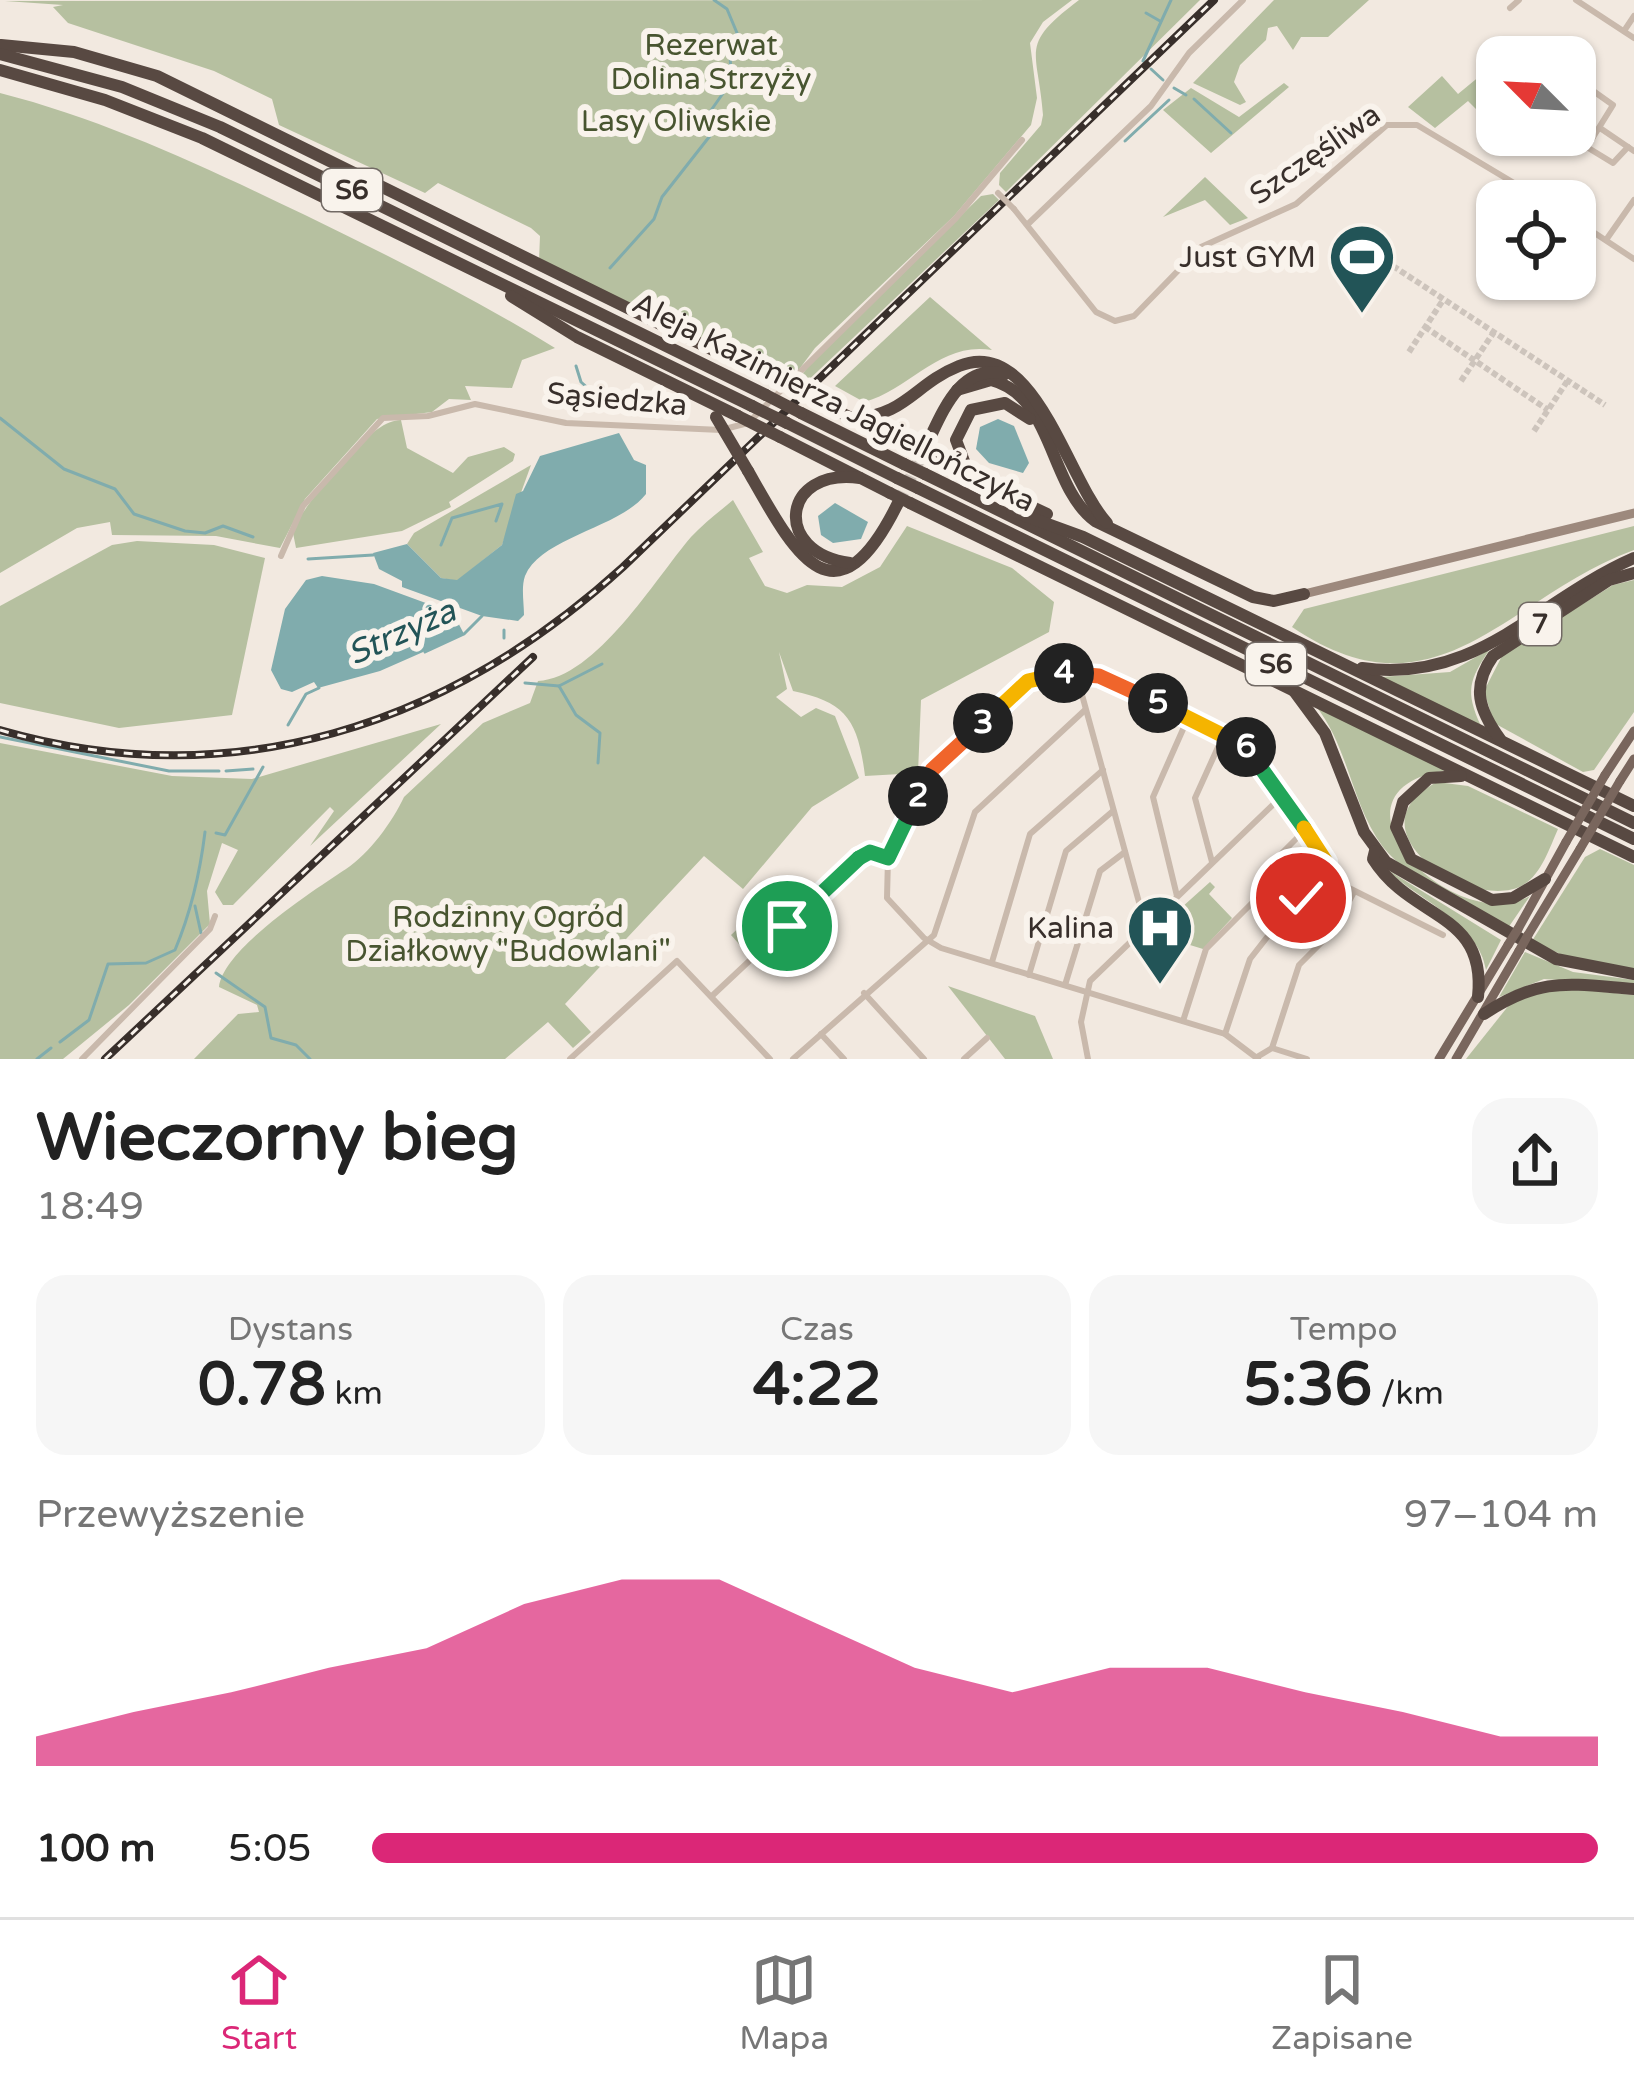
<!DOCTYPE html>
<html lang="pl">
<head>
<meta charset="utf-8">
<style>
	body { margin:0; font-family:"Varela Round",sans-serif; background:#f6f6f6; color:#222; height:100vh; display:flex; flex-direction:column; font-size:45px; white-space:nowrap }
	* { box-sizing:border-box; margin:0 }
	p { font-size:39px; color:#767676 }
	.icon { flex:none; width:66px; height:66px; fill:none; stroke:currentColor; stroke-width:2; stroke-linecap:round; stroke-linejoin:round }
	.map { position:relative; height:1059px; overflow:hidden }
	.details { display:flex; flex-direction:column; background:#fff; flex:1 }
	.details>* { flex:none }
	.needle { width:78px; rotate:294deg }
	.controls { position:absolute; left:1476px; top:36px; display:grid; gap:24px }
	.controls a { display:grid; place-items:center; width:120px; height:120px; border-radius:24px; background:#fff; box-shadow:0 3px 9px #0004; font-size:60px }
	.pin { position:absolute; display:grid; place-items:center; width:102px; height:102px; color:#fff; margin:-51px; border:6px solid #fff; border-radius:50%; box-shadow:0 3px 12px #0007 }
	.km { position:absolute; width:60px; height:60px; margin:-30px; border-radius:50%; background:#222; color:#fff; font-size:33px; line-height:60px; text-align:center }
	.round { display:grid; place-items:center; flex:none; width:126px; height:126px; border-radius:36px; background:#f6f6f6 }
	.head { display:flex; align-items:center; justify-content:space-between; height:204px; padding:0 36px }
	h1 { font-size:66px; font-weight:700; line-height:90px }
	.metrics { display:grid; grid-template-columns:repeat(3,1fr); gap:18px; height:204px; padding:12px 36px }
	.metrics div { display:grid; align-content:center; border-radius:30px; background:#f6f6f6; text-align:center }
	.metrics b { font-size:60px; font-weight:700 }
	.metrics small { font-size:33px; font-weight:400 }
	.metrics p { font-size:33px }
	.chart { height:336px; padding:24px 36px }
	.chart p { display:flex; justify-content:space-between }
	.chart svg { width:100%; height:216px; margin-top:12px; fill:#db2777; opacity:.7 }
	ul { padding:0 36px; list-style:none; font-size:39px }
	li { display:grid; grid-template-columns:192px 144px 1fr; align-items:center; height:90px }
	li i { height:30px; border-radius:15px; background:#db2777 }
	.tab-bar { display:flex; justify-content:space-around; align-items:center; height:168px; border-top:3px solid #e0e0e0; background:#fff; font-size:33px; color:#767676 }
	.tab-bar a { display:grid; justify-items:center; gap:6px }
	.tab-bar .on { color:#db2777 }
	.map>svg:first-child { display:block }
	.green { fill:#b6c0a0 }
	.water { fill:#80acad }
	.lines { fill:none; stroke-linecap:round; stroke-linejoin:round }
	.stream { stroke:#80acad; stroke-width:3 }
	.street-tunnel { stroke:#cdc4bc; stroke-width:6; stroke-dasharray:6 3; stroke-linecap:butt }
	.highway-tunnel { stroke:#cdc4bc; stroke-width:12; stroke-dasharray:12 6; stroke-linecap:butt }
	.street { stroke:#c9b9ac; stroke-width:6 }
	.secondary { stroke:#9d897d; stroke-width:9 }
	.primary { stroke:#79665d; stroke-width:9 }
	.highway { stroke:#584942; stroke-width:12 }
	.rail-casing { stroke:#382f2b; stroke-width:8 }
	.rail { stroke:#f9f3ec; stroke-width:3; stroke-dasharray:9; stroke-linecap:butt }
	.street-bridge { stroke:#c9b9ac; stroke-width:6 }
	.primary-bridge { stroke:#79665d; stroke-width:9 }
	.highway-bridge { stroke:#584942; stroke-width:12 }
	.split-1-casing { stroke:#fff; stroke-width:24 }
	.split-2-casing { stroke:#fff; stroke-width:24 }
	.split-3-casing { stroke:#fff; stroke-width:24 }
	.split-4-casing { stroke:#fff; stroke-width:24 }
	.split-5-casing { stroke:#fff; stroke-width:24 }
	.split-6-casing { stroke:#fff; stroke-width:24 }
	.split-7-casing { stroke:#fff; stroke-width:24 }
	.split-8-casing { stroke:#fff; stroke-width:24 }
	.split-1 { stroke:#22a559; stroke-width:15 }
	.split-2 { stroke:#22a559; stroke-width:15 }
	.split-3 { stroke:#f0652b; stroke-width:15 }
	.split-4 { stroke:#f5b400; stroke-width:15 }
	.split-5 { stroke:#f0652b; stroke-width:15 }
	.split-6 { stroke:#f5b400; stroke-width:15 }
	.split-7 { stroke:#22a559; stroke-width:15 }
	.split-8 { stroke:#f5b400; stroke-width:15 }
	.labels { text-anchor:middle; stroke-width:12; stroke-linejoin:round; paint-order:stroke }
	.shield { fill:#f9f3ec; stroke:#726a65; stroke-width:3 }
	.shield-label { font-size:27px; font-weight:bold; fill:#382f2b }
	.park-label { font-size:30px; fill:#485530; stroke:#f9f3ec }
	.street-label { font-size:30px; fill:#382f2b; stroke:#f9f3ec }
	.poi-label { font-size:30px; fill:#382f2b; stroke:#f9f3ec; text-anchor:end }
	.water-label { font-size:33px; font-style:italic; fill:#225457; stroke:#f9f3ec }
</style>
</head>
<body>
<div class="map">
<svg width="1634" height="1059" viewBox="0 0 1634 1059">
	<rect width="100%" height="100%" fill="#f2e9e0"/>
	<!-- green -->
	<g class="green">
		<path d="M1072 0 1043 22 1030 43 1037 98 1031 125 954 216 815 348 789 383 539 261 540 236 531 228 438 183 425 193 279 125 272 99 214 71 68 23 53 7 63 5 5 1Z"/>
		<path d="M1079 0H1200L1006 192 999 185 1000 173 1041 125 1043 115C1038 48 1018 46 1079 0Z"/>
		<path d="M1274 0H1369L1328 37H1301L1293 50 1277 26 1268 28 1266 40 1240 65 1234 82 1246 102 1240 105 1193 83Z"/>
		<path d="M1492 66 1497 97 1477 110 1468 101 1435 128 1408 107 1442 76 1458 94Z"/>
		<path d="M1284 83 1289 87 1211 153 1163 110 1191 88 1239 117Z"/>
		<path d="M0 93C106 120 207 168 305 215 391 257 474 298 555 348L522 360 512 388 465 386 471 400 449 399 432 412 377 419 305 499 280 548 216 536 112 535 110 522 77 528 0 573Z"/>
		<path d="M1205 177 1248 218 1230 225 1205 200 1163 217Z"/>
		<path d="M993 194 999 200 800 388 794 385 817 355 981 196Z"/>
		<path d="M930 297 992 350C940 341 911 389 864 402L835 386Z"/>
		<path d="M401 420 407 448 453 473 468 457 504 447 515 454 513 461 449 502 451 507 402 531 296 548 292 528C311 501 368 419 401 420Z"/>
		<path d="M531 465 502 545 457 581 441 578 407 544 414 533Z"/>
		<path d="M733 500 763 552 749 558 765 586 787 593 807 585 842 587 880 567 907 526 1012 568 1054 602 1049 632 921 700 918 773 865 776C858 720 846 702 793 691L779 652 787 689 776 697 801 717 816 708 835 716 859 778 812 807 743 889 704 856 565 1004 591 1032 573 1048 548 1022 505 1059H194L238 1014 259 1012 257 1005 219 987C223 949 314 890 346 869 369 854 393 821 404 797L483 723 530 703 538 681C596 678 655 579 691 537 704 523 719 512 733 500Z"/>
		<path d="M1634 526V550C1507 596 1438 726 1292 627L1304 609Z"/>
		<path d="M137 541 214 545 265 558 232 715 119 728 0 703V606L112 545Z"/>
		<path d="M1634 580V712L1594 770 1583 772 1494 723 1484 691 1503 654 1613 585Z"/>
		<path d="M1490 649C1469 680 1465 691 1481 726L1381 677 1450 672Z"/>
		<path d="M1315 705 1448 770C1310 790 1452 939 1530 896L1508 928C1469 905 1411 883 1383 847 1351 804 1349 747 1315 705Z"/>
		<path d="M441 724 310 846 334 811 330 807 233 905H223L215 892 238 850 222 843 207 891 210 924 129 1005 63 1059H0V743L172 776 252 779Z"/>
		<path d="M1437 782 1468 786 1558 829C1550 847 1541 875 1523 885 1473 914 1345 830 1437 782Z"/>
		<path d="M1600 849 1634 865V969L1569 958 1532 941 1585 857Z"/>
		<path d="M1383 867 1501 940 1486 970C1479 923 1417 899 1383 867Z"/>
		<path d="M1210 882 1215 887 1209 894 1232 918 1203 949 1164 937 1162 925Z"/>
		<path d="M762 906 778 924 747 953 731 935Z"/>
		<path d="M1525 952 1573 972 1634 980V985L1544 979 1499 997Z"/>
		<path d="M948 986 1035 1016 1053 1059H1005Z"/>
		<path d="M1555 987 1634 995V1059H1466L1513 1000Z"/>
	</g>
	<!-- water -->
	<g class="water">
		<path d="M998 419 1014 426 1029 463 1023 473 989 463 976 449 980 427Z"/>
		<path d="M619 433 634 460 646 465V494C620 528 541 537 525 576 521 587 524 603 524 615L518 621 482 616 402 587V581L379 569 373 553 407 544 441 578 457 580 502 545 516 494 523 491 540 456Z"/>
		<path d="M835 503 868 522 861 539 833 543 821 535 818 516Z"/>
		<path d="M322 576 374 584 453 613 464 634 380 671 318 688 314 682 292 692 281 689 271 670 285 609 306 580Z"/>
	</g>
	<g class="lines">
		<!-- stream -->
		<g class="stream">
			<path d="M1146 13 1160 21"/>
			<path d="M1143 61 1171 0"/>
			<path d="M1151 69 1163 80"/>
			<path d="M1174 88 1186 95"/>
			<path d="M1194 99 1231 133"/>
			<path d="M1125 141 1169 100"/>
			<path d="M610 268 654 219 662 197 713 132 707 116 731 82 730 50 737 33 727 9 714 0"/>
			<path d="M576 366 581 382 599 398V411"/>
			<path d="M0 418 64 469 115 489 134 514 185 531 205 533 223 526 253 537"/>
			<path d="M441 545 452 518 502 504 496 521"/>
			<path d="M308 559 373 555"/>
			<path d="M504 630V638"/>
			<path d="M425 652 464 634 482 616"/>
			<path d="M525 683 559 686 602 664"/>
			<path d="M559 686 576 715 600 733 598 763"/>
			<path d="M288 725 306 694 319 688"/>
			<path d="M0 737 169 771H219"/>
			<path d="M226 771 253 769"/>
			<path d="M216 833 225 835 263 767"/>
			<path d="M195 906 201 933"/>
			<path d="M216 973 265 1007 271 1038 296 1045 310 1059"/>
			<path d="M60 1042 89 1020 108 964 146 963 175 950C191 912 200 873 205 832"/>
			<path d="M37 1059 51 1048"/>
		</g>
		<!-- street-tunnel -->
		<g class="street-tunnel">
			<path d="M1393 266 1605 405"/>
			<path d="M1425 327 1548 410"/>
			<path d="M1409 352 1443 300"/>
			<path d="M1461 381 1494 332"/>
			<path d="M1534 431 1568 380"/>
		</g>
		<!-- highway-tunnel -->
		<path class="highway-tunnel" d="M898 503 924 450"/>
		<!-- street -->
		<g class="street">
			<path d="M1576 0 1634 38"/>
			<path d="M1510 8 1519 0"/>
			<path d="M1624 31 1634 16"/>
			<path d="M1537 57H1543"/>
			<path d="M1575 78 1613 105 1587 147"/>
			<path d="M1600 128 1634 151"/>
			<path d="M1567 135 1613 163 1628 147"/>
			<path d="M1014 209 1096 312 1115 321 1134 316 1201 247 1296 204 1387 125H1417L1544 201"/>
			<path d="M1575 220 1634 259"/>
			<path d="M1028 224 1151 106 1189 53 1243 0"/>
			<path d="M1606 240 1634 200"/>
			<path d="M281 556 303 506 383 418 428 416 475 404 566 423 721 430 748 423 956 218 1022 140"/>
			<path d="M1076 673 1145 924"/>
			<path d="M1212 862 1195 798 1224 734"/>
			<path d="M1177 896 1153 797 1188 718"/>
			<path d="M992 962 1030 834 1103 770"/>
			<path d="M1029 975 1066 851 1113 811"/>
			<path d="M1065 985 1100 871 1125 852"/>
			<path d="M864 993 924 1059"/>
			<path d="M713 995 860 857 870 852 888 857"/>
			<path d="M1183 1021 1206 949 1256 899 1278 857 1305 830"/>
			<path d="M821 1034 844 1059"/>
			<path d="M1225 1034 1250 959 1326 862"/>
			<path d="M1272 1048 1307 1059"/>
			<path d="M1257 1057 1272 1048 1299 965 1332 932 1354 892"/>
			<path d="M82 1059 210 929 215 916"/>
			<path d="M570 1059 677 961 770 1059"/>
			<path d="M793 1059 934 935 975 812 1085 710"/>
			<path d="M964 1059 987 1038"/>
			<path d="M1088 1059 1081 1022 1090 981 1282 796"/>
			<path d="M1258 1059 1225 1034 941 948 924 938 887 898 888 858 932 770 1029 681 1053 672 1076 673 1119 685 1245 747 1349 888 1443 935"/>
		</g>
		<!-- secondary -->
		<path class="secondary" d="M1304 594 1634 513"/>
		<!-- primary -->
		<g class="primary">
			<path d="M1605 775 1634 731"/>
			<path d="M1620 781 1634 759"/>
			<path d="M1518 929 1566 842"/>
			<path d="M1528 935 1580 849"/>
			<path d="M1439 1059 1508 945"/>
			<path d="M1456 1059 1519 951"/>
		</g>
		<!-- highway -->
		<g class="highway">
			<path d="M1 45 74 52 157 76 774 380"/>
			<path d="M0 54 122 87 220 127 766 395"/>
			<path d="M0 70 105 100 202 138 752 406"/>
			<path d="M511 296 577 337 738 416"/>
			<path d="M957 390 991 380C1054 396 1048 486 1095 521L1253 597 1274 601 1304 594"/>
			<path d="M816 400 912 449"/>
			<path d="M801 413 904 464"/>
			<path d="M852 419C907 415 914 384 959 366 1035 335 1067 480 1107 523"/>
			<path d="M787 423 897 478"/>
			<path d="M780 437 890 493"/>
			<path d="M924 450C941 417 958 362 1005 374"/>
			<path d="M933 460 1047 514"/>
			<path d="M748 471C793 550 834 633 898 503"/>
			<path d="M925 474 1634 823"/>
			<path d="M970 477 956 440 971 410 1005 403 1030 419"/>
			<path d="M918 488 1634 839"/>
			<path d="M910 503 1634 857"/>
			<path d="M1012 511 1083 537 1634 806"/>
			<path d="M850 563C772 553 781 467 860 478"/>
			<path d="M1362 668C1478 684 1536 601 1634 558"/>
			<path d="M1294 691 1325 733 1364 832 1386 862 1556 959 1634 974"/>
			<path d="M1500 739C1479 710 1471 687 1493 656L1609 580 1634 573"/>
			<path d="M1461 776 1429 778 1403 802 1396 827 1411 859 1492 900 1513 898 1545 879"/>
			<path d="M1375 851 1373 859C1412 921 1487 911 1478 997"/>
			<path d="M1484 1014C1541 976 1569 984 1634 989"/>
		</g>
		<!-- rail casing -->
		<g class="rail-casing">
			<g id="rail">
				<path d="M0 730C233 797 448 726 623 567L1214 0"/>
				<path d="M105 1059 533 657"/>
			</g>
		</g>
		<!-- rail -->
		<use href="#rail" class="rail"/>
		<!-- street-bridge -->
		<path class="street-bridge" d="M998 193 1014 209"/>
		<!-- primary-bridge -->
		<g class="primary-bridge">
			<path d="M1566 842 1605 775"/>
			<path d="M1580 849 1620 781"/>
			<path d="M1508 945 1518 929"/>
			<path d="M1519 951 1528 935"/>
		</g>
		<!-- highway-bridge -->
		<g class="highway-bridge">
			<path d="M774 380 816 400"/>
			<path d="M766 395 801 413"/>
			<path d="M752 406 787 423"/>
			<path d="M738 416 780 437"/>
			<path d="M716 417 748 471"/>
			<path d="M912 449 933 460"/>
			<path d="M904 464 925 474"/>
			<path d="M897 478 918 488"/>
			<path d="M890 493 910 503"/>
		</g>
	</g>
	<g class="lines">
		<!-- split-1 casing -->
		<g class="split-1-casing">
			<path id="split-1" d="M787 926 859 858"/>
		</g>
		<!-- split-2 casing -->
		<g class="split-2-casing">
			<path id="split-2" d="M859 858 870 852 888 858 918 796"/>
		</g>
		<!-- split-3 casing -->
		<g class="split-3-casing">
			<path id="split-3" d="M918 796 932 770 983 723"/>
		</g>
		<!-- split-4 casing -->
		<g class="split-4-casing">
			<path id="split-4" d="M983 723 1028 681 1064 673"/>
		</g>
		<!-- split-5 casing -->
		<g class="split-5-casing">
			<path id="split-5" d="M1064 673 1099 676 1158 703"/>
		</g>
		<!-- split-6 casing -->
		<g class="split-6-casing">
			<path id="split-6" d="M1158 703 1246 747"/>
		</g>
		<!-- split-7 casing -->
		<g class="split-7-casing">
			<path id="split-7" d="M1246 747 1304 828"/>
		</g>
		<!-- split-8 casing -->
		<g class="split-8-casing">
			<path id="split-8" d="M1301 898 1326 862 1304 828"/>
		</g>
		<!-- split-1 -->
		<use href="#split-1" class="split-1"/>
		<!-- split-2 -->
		<use href="#split-2" class="split-2"/>
		<!-- split-3 -->
		<use href="#split-3" class="split-3"/>
		<!-- split-4 -->
		<use href="#split-4" class="split-4"/>
		<!-- split-5 -->
		<use href="#split-5" class="split-5"/>
		<!-- split-6 -->
		<use href="#split-6" class="split-6"/>
		<!-- split-7 -->
		<use href="#split-7" class="split-7"/>
		<!-- split-8 -->
		<use href="#split-8" class="split-8"/>
	</g>
	<!-- icons -->
	<defs>
		<g id="stadium-pin" transform="scale(3.45)"><path d="M0 17L-7.5 6A9.5 9.5 0 1 1 7.5 6Z" fill="#225457" stroke="#f9f3ec"/><path d="M0-5a6.5 5 0 1 0 0 10a6.5 5 0 1 0 0-10ZM-3.5-1.8h7v3.6h-7Z" fill="#fff"/></g>
		<g id="hospital-pin" transform="scale(3.45)"><path d="M0 17L-7.5 6A9.5 9.5 0 1 1 7.5 6Z" fill="#225457" stroke="#f9f3ec"/><path d="M-5-5h3v3.5h4V-5h3V5h-3V1.5h-4V5h-3Z" fill="#fff"/></g>
	</defs>
	<g fill-rule="evenodd">
		<use href="#stadium-pin" x="1362" y="257"/>
		<use href="#hospital-pin" x="1160" y="928"/>
	</g>
	<g class="labels">
		<!-- shield labels -->
		<g class="shield">
			<rect x="322" y="169" width="60" height="42" rx="9"/>
			<rect x="1519" y="603" width="42" height="42" rx="9"/>
			<rect x="1246" y="643" width="60" height="42" rx="9"/>
		</g>
		<g class="shield-label">
			<text x="352" y="199">S6</text>
			<text x="1540" y="633">7</text>
			<text x="1276" y="673">S6</text>
		</g>
		<!-- park labels -->
		<g class="park-label">
			<text x="711" y="55">Rezerwat<tspan x="711" dy="34">Dolina Strzyży</tspan></text>
			<text x="676" y="131">Lasy Oliwskie</text>
			<text x="508" y="927">Rodzinny Ogród<tspan x="508" dy="34">Działkowy "Budowlani"</tspan></text>
		</g>
		<!-- street labels -->
		<g class="street-label">
			<text transform="translate(1315 154) rotate(-35)" y="10">Szczęśliwa</text>
			<text transform="translate(617 399) rotate(5)" y="10">Sąsiedzka</text>
			<text transform="translate(834 402) rotate(27)" y="10">Aleja Kazimierza Jagiellończyka</text>
		</g>
		<!-- poi labels -->
		<g class="poi-label">
			<text x="1316" y="267">Just GYM</text>
			<text x="1114" y="938">Kalina</text>
		</g>
		<!-- water labels -->
		<g class="water-label">
			<text transform="translate(401 631) rotate(-24)" y="12">Strzyża</text>
		</g>
	</g>
</svg>
<div class="controls">
<a><svg class="needle" viewBox="-14 -14 28 28"><path d="M0-13l5 13h-10z" fill="#e53935"/><path d="M0 13l5-13h-10z" fill="#767676"/></svg></a>
<a><svg class="icon" aria-label="locate" viewBox="0 0 24 24"><circle cx="12" cy="12" r="6"/><path d="M12 2v4M12 18v4M2 12h4M18 12h4"/></svg></a>
</div>
<div class="pin" style="left:787px;top:926px;background:#1e9e55"><svg class="icon" aria-label="arrive" viewBox="0 0 24 24"><path d="M6 21V4h12l-3 4 3 4H6"/></svg></div>
<div class="pin" style="left:1301px;top:898px;background:#d93025"><svg class="icon" aria-label="check" viewBox="0 0 24 24"><path d="M5 12l5 5 9-10"/></svg></div>
<b class="km" style="left:918px;top:796px">2</b>
<b class="km" style="left:983px;top:723px">3</b>
<b class="km" style="left:1064px;top:673px">4</b>
<b class="km" style="left:1158px;top:703px">5</b>
<b class="km" style="left:1246px;top:747px">6</b>
</div>
<section class="details">
<div class="head"><div><h1>Wieczorny bieg</h1><p>18:49</p></div><a class="round"><svg class="icon" aria-label="share" viewBox="0 0 24 24"><path d="M12 15V3M7 8l5-5 5 5M5 13v7h14v-7"/></svg></a></div>
<div class="metrics">
<div><p>Dystans</p><b>0.78<small> km</small></b></div>
<div><p>Czas</p><b>4:22</b></div>
<div><p>Tempo</p><b>5:36<small> /km</small></b></div>
</div>
<div class="chart"><p><span>Przewyższenie</span>97–104 m</p>
<svg viewBox="0 0 160 44" preserveAspectRatio="none"><path d="M0 44V38L10 33L20 29L30 24L40 20L50 11L60 6L70 6L80 15L90 24L100 29L110 24L120 24L130 29L140 33L150 38L160 38V44z"/></svg>
</div>
<ul>
<li><b>100 m</b>5:05<i style="width:100%"></i></li>
</ul>
</section>
<nav class="tab-bar">
<a class="on"><svg class="icon" aria-label="home" viewBox="0 0 24 24"><path d="M3 11l9-7 9 7M6 9v11h12V9"/></svg>Start</a>
<a><svg class="icon" aria-label="map" viewBox="0 0 24 24"><path d="M3 6l6-2 6 2 6-2v14l-6 2-6-2-6 2zM9 4v14M15 6v14"/></svg>Mapa</a>
<a><svg class="icon" aria-label="saved" viewBox="0 0 24 24"><path d="M7 4h10v16l-5-4-5 4z"/></svg>Zapisane</a>
</nav>
</body>
</html>
